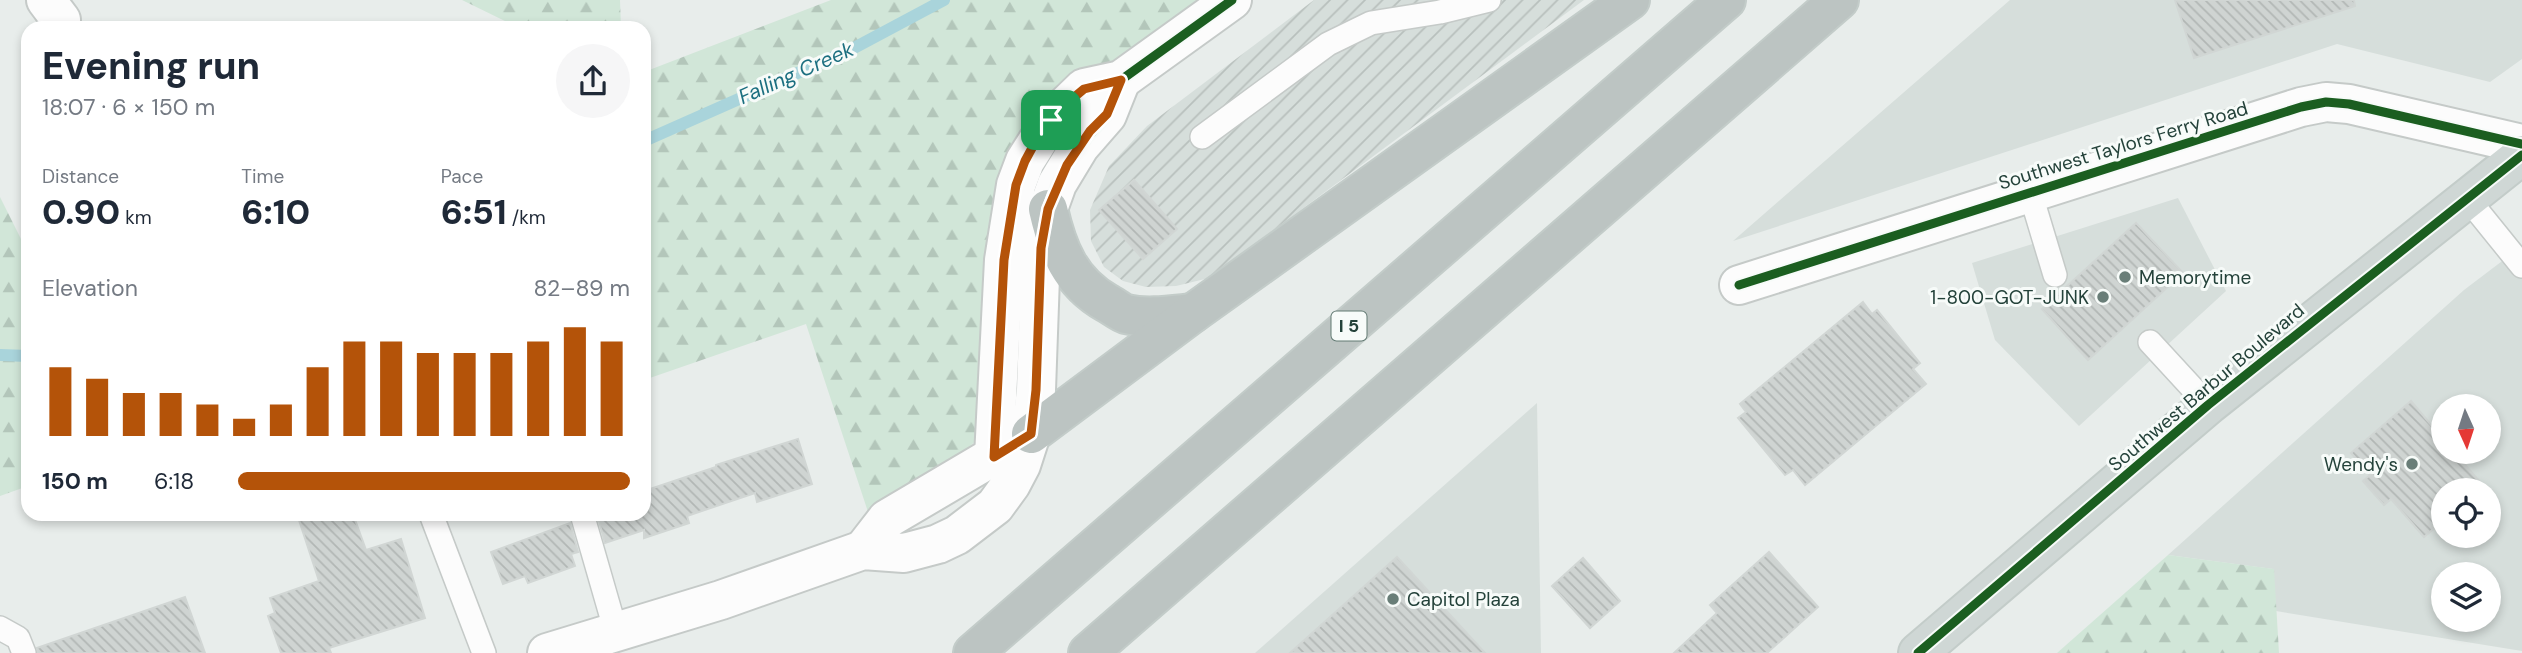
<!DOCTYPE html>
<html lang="en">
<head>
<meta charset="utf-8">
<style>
	body { margin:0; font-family:"DM Sans",sans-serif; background:#f6f6f7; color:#1f2937; height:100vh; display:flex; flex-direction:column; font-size:26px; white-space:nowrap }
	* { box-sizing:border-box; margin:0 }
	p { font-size:23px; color:#747a83 }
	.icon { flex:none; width:38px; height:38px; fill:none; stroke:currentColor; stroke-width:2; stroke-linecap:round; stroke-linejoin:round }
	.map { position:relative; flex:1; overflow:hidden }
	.details { position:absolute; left:21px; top:21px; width:630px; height:500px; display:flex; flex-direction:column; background:#fff; border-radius:21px; box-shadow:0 4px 10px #0003 }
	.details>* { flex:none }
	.needle { width:46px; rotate:177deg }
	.buttons { position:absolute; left:2431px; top:394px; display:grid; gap:14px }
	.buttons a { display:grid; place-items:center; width:70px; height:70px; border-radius:50%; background:#fff; box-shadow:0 4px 10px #0003; font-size:35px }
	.pin { position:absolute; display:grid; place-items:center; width:60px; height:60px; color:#fff; margin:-30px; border-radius:14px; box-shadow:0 4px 10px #0006 }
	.round { display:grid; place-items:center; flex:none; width:74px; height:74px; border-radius:37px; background:#f6f6f7 }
	.summary { display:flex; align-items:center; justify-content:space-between; height:119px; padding:0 21px }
	h1 { font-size:38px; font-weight:800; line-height:52px }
	.figures { display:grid; grid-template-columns:repeat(3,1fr); gap:10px; height:119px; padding:7px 21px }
	.figures div { display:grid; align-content:center }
	.figures b { font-size:35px; font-weight:800 }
	.figures small { font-size:19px; font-weight:400 }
	.figures p { font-size:19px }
	.chart { height:196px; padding:14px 21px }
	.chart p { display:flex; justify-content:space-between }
	.chart svg { width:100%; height:126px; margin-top:7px; stroke:#b45309; stroke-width:6 }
	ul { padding:0 21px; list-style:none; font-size:23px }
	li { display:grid; grid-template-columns:112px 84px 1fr; align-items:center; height:52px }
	li i { height:18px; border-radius:9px; background:#b45309 }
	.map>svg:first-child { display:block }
	.built { fill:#d6dedb; fill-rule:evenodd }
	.industrial { fill:url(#industrial-furrows) }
	.forest { fill:url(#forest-firs) }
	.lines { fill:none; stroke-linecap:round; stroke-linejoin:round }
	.stream { stroke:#a9d4db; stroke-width:12 }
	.building { fill:url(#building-back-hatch); stroke:#d1d6d4; stroke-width:2 }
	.service-casing { stroke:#c5cac8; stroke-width:26 }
	.minor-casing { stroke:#c5cac8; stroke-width:42 }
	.tertiary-casing { stroke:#c5cac8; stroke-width:42 }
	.primary-casing { stroke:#c3ccc9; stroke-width:42 }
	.motorway-casing { stroke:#c3ccc9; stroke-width:42 }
	.service { stroke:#fcfcfc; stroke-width:23 }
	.minor { stroke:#fcfcfc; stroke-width:38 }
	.tertiary { stroke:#fcfcfc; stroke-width:38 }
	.primary { stroke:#cfd7d5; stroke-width:38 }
	.motorway { stroke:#bcc4c2; stroke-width:38 }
	.cycleway-casing { stroke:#f7fbf9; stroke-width:13 }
	.cycleway { stroke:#1b5e20; stroke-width:9 }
	.route-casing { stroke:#fff; stroke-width:14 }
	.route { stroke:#b45309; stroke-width:9 }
	.poi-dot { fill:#697e78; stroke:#f7fbf9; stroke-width:2.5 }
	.labels { text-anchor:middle; stroke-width:6; stroke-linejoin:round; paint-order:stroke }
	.shield { fill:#f7fbf9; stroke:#637a73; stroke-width:2 }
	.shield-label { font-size:18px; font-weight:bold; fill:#24423a }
	.street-label { font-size:19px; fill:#24423a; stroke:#f7fbf9 }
	.poi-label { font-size:19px; fill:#24423a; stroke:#f7fbf9; text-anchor:start }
	.water-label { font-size:21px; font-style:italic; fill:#1c6f80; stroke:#f7fbf9 }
</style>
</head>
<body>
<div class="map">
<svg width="2522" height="653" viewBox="0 0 2522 653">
	<defs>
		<pattern id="industrial-furrows" width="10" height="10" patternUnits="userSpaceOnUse" patternTransform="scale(1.75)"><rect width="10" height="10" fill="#d6dedb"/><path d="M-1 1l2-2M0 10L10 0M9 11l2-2" fill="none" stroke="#b8c0bd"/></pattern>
		<pattern id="forest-firs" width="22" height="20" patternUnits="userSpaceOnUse" patternTransform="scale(1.75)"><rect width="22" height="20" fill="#d1e6d8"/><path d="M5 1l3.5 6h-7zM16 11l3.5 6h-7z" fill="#b3c6ba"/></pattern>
		<pattern id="building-back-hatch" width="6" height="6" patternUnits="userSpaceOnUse" patternTransform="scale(1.75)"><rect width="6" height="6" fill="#cfd4d2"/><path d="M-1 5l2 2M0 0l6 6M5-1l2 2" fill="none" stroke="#b2b7b5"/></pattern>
	</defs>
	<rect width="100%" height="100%" fill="#e8edeb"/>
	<!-- built -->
	<g class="built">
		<path d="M2010 0H2522V59L2490 82 2337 44 1733 241Z"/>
		<path d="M2178 198 2226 291 2079 426 1995 340 1972 263Z"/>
		<path d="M2522 246V651L2276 611 2273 569 2168 555 2464 290ZM2443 406H2488V452H2443ZM2443 490H2488V536H2443ZM2443 574H2488V620H2443Z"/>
		<path d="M1537 403 1541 653H1255Z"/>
	</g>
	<!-- industrial -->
	<path class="industrial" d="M1314 0H1584L1209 278 1176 286 1146 287 1123 281 1104 267 1091 241 1090 210 1109 166 1147 126Z"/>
	<!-- forest -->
	<g class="forest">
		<path d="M462 0H620L621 28H519Z"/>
		<path d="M831 0H1200L1090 78 1048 119 981 436 941 473 870 518 806 324 644 380V72Z"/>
		<path d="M0 197 28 253V486L0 496Z"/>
		<path d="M2168 555 2274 569 2279 653H2057Z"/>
	</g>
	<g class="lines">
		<!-- stream -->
		<g class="stream">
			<path d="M644 141 854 48 944 0"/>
			<path d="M0 355 28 356"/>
		</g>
	</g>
	<!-- building -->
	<g class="building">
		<path d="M2175 0H2354L2355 6 2194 58Z"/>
		<path d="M1134 180 1177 229 1143 259 1099 210Z"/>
		<path d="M2136 223 2183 273 2088 360 2042 309Z"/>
		<path d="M1863 302 1872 314 1877 310 1920 363 1913 369 1926 384 1805 485 1793 470 1785 475 1738 418 1746 412 1740 404Z"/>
		<path d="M2411 401 2443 439V452H2454L2487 490H2443V521L2424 537 2391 499 2384 505 2363 481 2370 475 2351 453Z"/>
		<path d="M798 439 812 484 757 502 755 493 687 516 689 523 644 538V530L605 543 597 514H644V491L716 467V465Z"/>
		<path d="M297 514H353L366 550 401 539 425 618 329 648 331 653H281L268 616 275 613 270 598 319 581Z"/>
		<path d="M570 523 578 552 571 554 575 566 528 583 525 576 503 584 491 552Z"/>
		<path d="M1769 552 1818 607 1767 653H1674L1717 613 1710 605Z"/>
		<path d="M1397 557 1485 653H1290Z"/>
		<path d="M1583 558 1620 601 1590 628 1552 586Z"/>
		<path d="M185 597 205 653H38L37 648Z"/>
	</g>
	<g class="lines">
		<!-- service casing -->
		<g class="service-casing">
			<g id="service">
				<path d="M1202 137 1328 44 1371 23 1440 12 1489 0"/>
				<path d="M2030 192 2055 275"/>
				<path d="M2467 198 2522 266"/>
				<path d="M2150 342 2208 405"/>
				<path d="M431 514 484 653"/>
				<path d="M582 514 616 632"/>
				<path d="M0 628 18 638 24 653"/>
			</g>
		</g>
		<!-- minor casing -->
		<g class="minor-casing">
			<g id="minor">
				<path d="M46 0 61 20"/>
				<path d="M1739 285 2301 107 2326 102 2349 104 2522 144"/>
			</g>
		</g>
		<!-- tertiary casing -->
		<g class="tertiary-casing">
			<g id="tertiary">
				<path d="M994 457 1004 260 1016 185 1025 161 1051 120 1084 88 1121 80 1232 0"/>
				<path d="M863 550 887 519 1014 444"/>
				<path d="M547 653 721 600 863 550 904 553 938 544 957 535 995 506 1011 484 1021 465 1031 434 1036 390 1041 248 1048 209 1057 184 1080 146 1107 115 1121 80"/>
			</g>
		</g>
		<!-- primary casing -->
		<g class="primary-casing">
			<path id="primary" d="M1918 653 2208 405 2522 155"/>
		</g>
		<!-- motorway casing -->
		<g class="motorway-casing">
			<g id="motorway">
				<path d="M1048 209C1057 249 1070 282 1107 303 1113 306 1120 312 1126 314 1147 319 1172 315 1193 313"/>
				<path d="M1031 434 1193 313 1630 0"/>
				<path d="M973 653 1726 0"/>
				<path d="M1088 653 1839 0"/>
			</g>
		</g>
		<!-- service -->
		<use href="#service" class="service"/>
		<!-- minor -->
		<use href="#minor" class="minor"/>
		<!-- tertiary -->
		<use href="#tertiary" class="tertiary"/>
		<!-- primary -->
		<use href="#primary" class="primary"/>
		<!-- motorway -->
		<use href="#motorway" class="motorway"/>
		<!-- cycleway casing -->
		<g class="cycleway-casing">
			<g id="cycleway">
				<path d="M1739 285 2301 107 2326 102 2349 104 2522 144"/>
				<path d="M1031 434 1036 390 1041 248 1048 209 1057 184 1080 146 1107 115 1121 80"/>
				<path d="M994 457 1004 260 1016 185 1025 161 1051 120 1084 88 1121 80 1232 0"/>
				<path d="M1918 653 2208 405 2522 155"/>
			</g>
		</g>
		<!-- cycleway -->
		<use href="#cycleway" class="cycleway"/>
	</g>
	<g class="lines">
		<!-- route casing -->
		<g class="route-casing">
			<path id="route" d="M1121 80 1107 114 1090 131 1067 165 1048 209 1041 248 1036 390 1031 434 994 457 1004 260 1016 185 1025 161 1038 137 1066 104 1084 89Z"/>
		</g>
		<!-- route -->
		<use href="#route" class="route"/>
	</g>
	<!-- markers -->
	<g class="poi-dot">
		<circle cx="2125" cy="277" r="7"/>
		<circle cx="2103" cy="297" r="7"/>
		<circle cx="2412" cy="464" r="7"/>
		<circle cx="1393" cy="599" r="7"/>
	</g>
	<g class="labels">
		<!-- shield labels -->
		<rect class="shield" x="1331.5" y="311.5" width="35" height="29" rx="5"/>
		<g class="shield-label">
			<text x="1349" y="332">I 5</text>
		</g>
		<!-- street labels -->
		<g class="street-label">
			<text transform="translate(2123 145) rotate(-17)" y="7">Southwest Taylors Ferry Road</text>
			<text transform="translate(2206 387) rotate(-40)" y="7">Southwest Barbur Boulevard</text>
		</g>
		<!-- poi labels -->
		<g class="poi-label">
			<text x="2139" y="284">Memorytime</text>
			<text x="2089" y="304" text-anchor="end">1-800-GOT-JUNK</text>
			<text x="2398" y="471" text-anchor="end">Wendy's</text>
			<text x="1407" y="606">Capitol Plaza</text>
		</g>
		<!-- water labels -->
		<g class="water-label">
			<text transform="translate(796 73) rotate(-24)" y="7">Falling Creek</text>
		</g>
	</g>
</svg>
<div class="buttons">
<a><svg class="needle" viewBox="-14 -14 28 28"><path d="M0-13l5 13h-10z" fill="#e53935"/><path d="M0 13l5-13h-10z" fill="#747a83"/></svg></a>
<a><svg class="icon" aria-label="locate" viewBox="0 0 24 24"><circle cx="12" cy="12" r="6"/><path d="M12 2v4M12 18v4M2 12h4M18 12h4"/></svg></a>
<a><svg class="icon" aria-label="layers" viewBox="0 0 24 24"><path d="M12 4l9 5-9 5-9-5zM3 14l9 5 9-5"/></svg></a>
</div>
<div class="pin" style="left:1051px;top:120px;background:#1e9e55"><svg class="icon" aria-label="arrive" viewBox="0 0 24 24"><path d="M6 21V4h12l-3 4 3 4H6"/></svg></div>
<section class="details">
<div class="summary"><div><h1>Evening run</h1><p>18:07 · 6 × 150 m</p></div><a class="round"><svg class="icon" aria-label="share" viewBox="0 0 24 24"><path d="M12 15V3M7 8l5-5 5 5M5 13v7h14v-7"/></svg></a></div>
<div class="figures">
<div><p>Distance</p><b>0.90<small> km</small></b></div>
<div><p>Time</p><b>6:10</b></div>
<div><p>Pace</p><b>6:51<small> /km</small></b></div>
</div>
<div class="chart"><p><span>Elevation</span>82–89 m</p>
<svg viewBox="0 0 160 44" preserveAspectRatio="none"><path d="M5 44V20M15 44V24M25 44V29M35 44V29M45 44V33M55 44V38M65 44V33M75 44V20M85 44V11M95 44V11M105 44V15M115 44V15M125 44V15M135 44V11M145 44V6M155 44V11"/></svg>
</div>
<ul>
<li><b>150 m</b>6:18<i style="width:100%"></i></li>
</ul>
</section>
</div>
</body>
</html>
